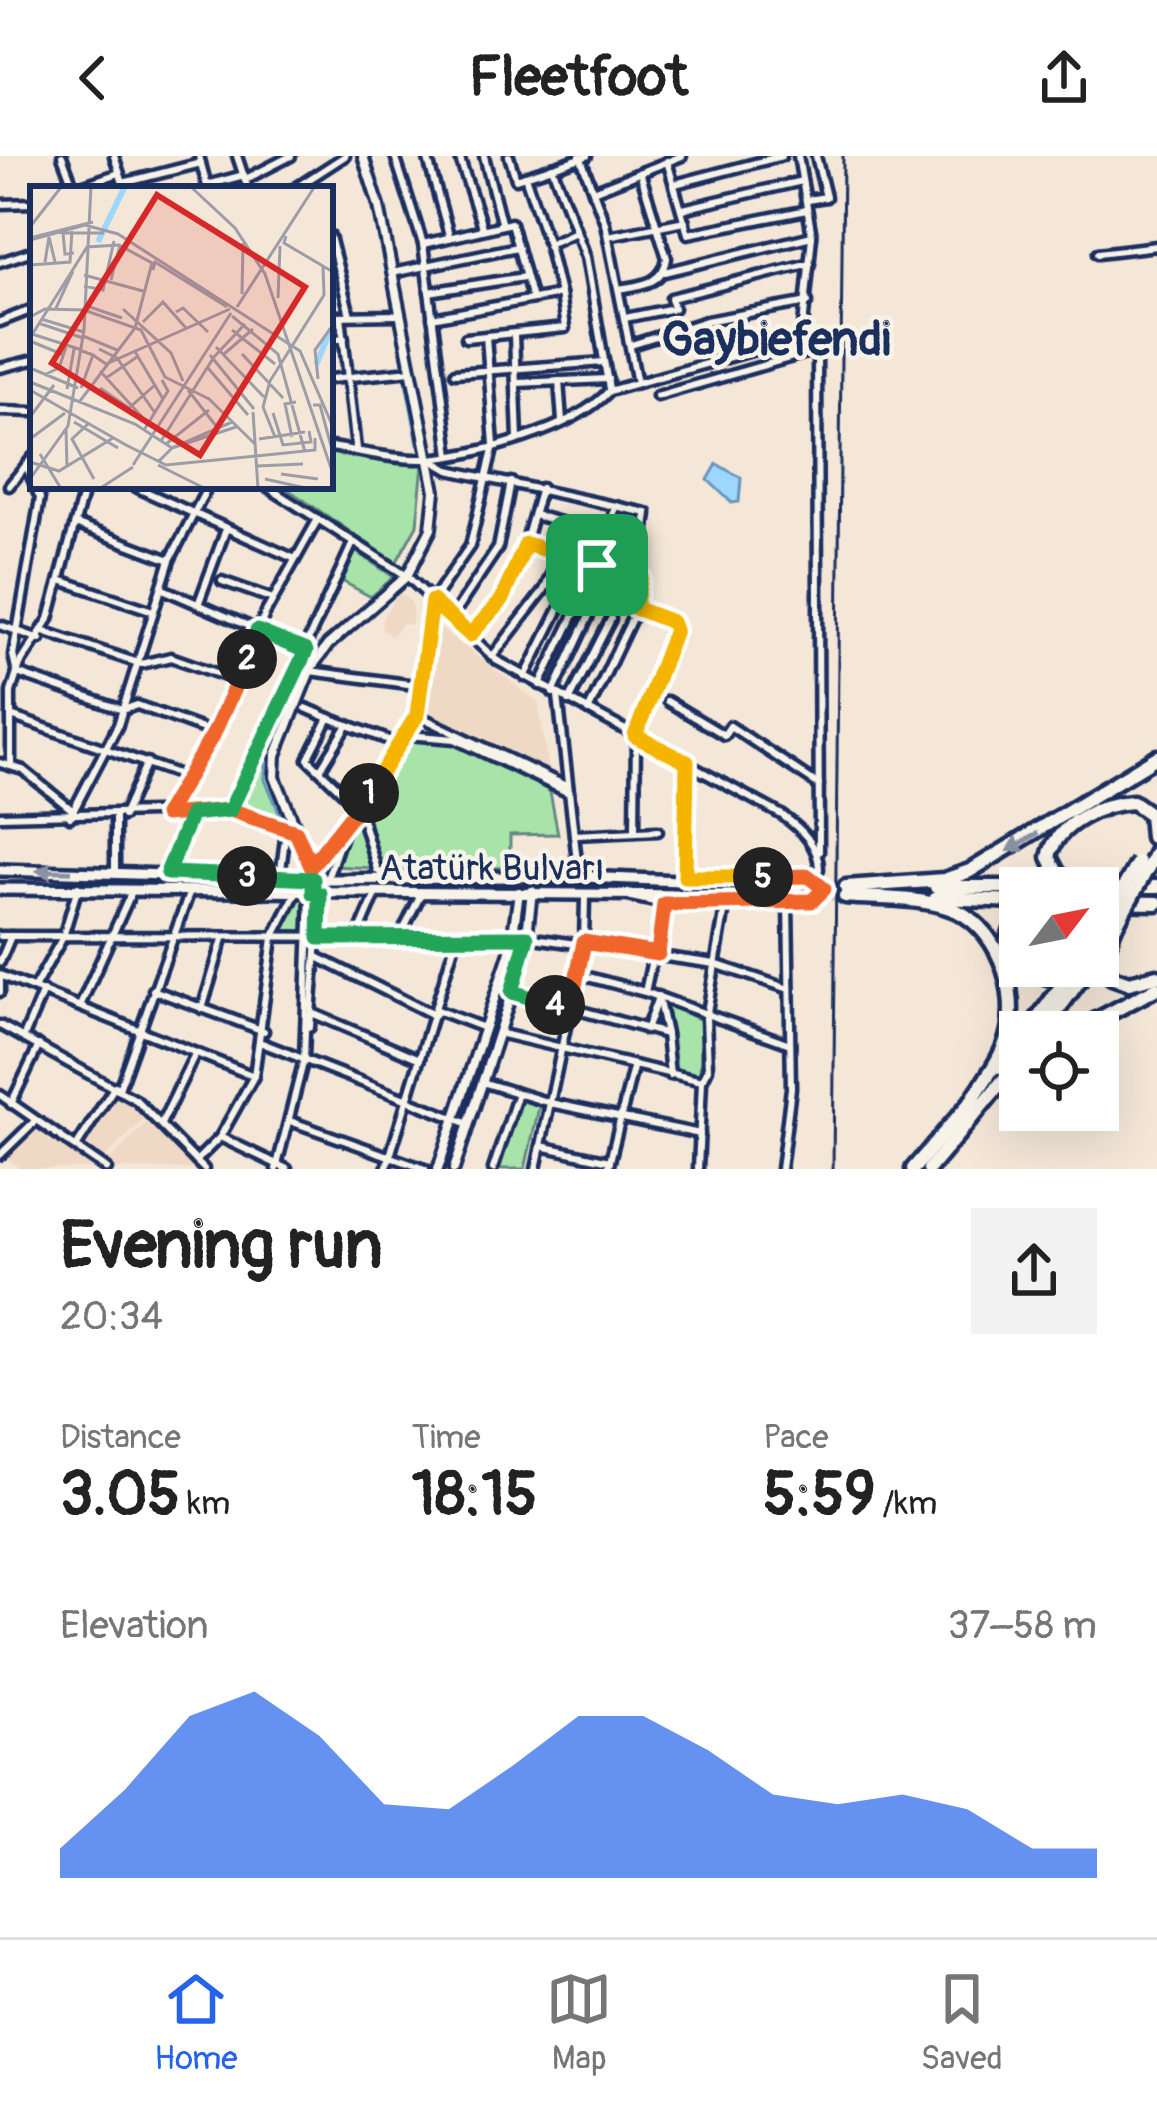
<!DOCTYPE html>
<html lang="en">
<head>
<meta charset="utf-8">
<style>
	body { margin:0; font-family:Pangolin,sans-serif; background:#f2f2f2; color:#222; height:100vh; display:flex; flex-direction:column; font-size:45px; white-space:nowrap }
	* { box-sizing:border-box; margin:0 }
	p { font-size:39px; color:#767676 }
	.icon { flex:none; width:66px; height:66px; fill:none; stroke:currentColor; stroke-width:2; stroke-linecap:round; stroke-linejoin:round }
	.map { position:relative; height:1013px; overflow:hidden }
	.sheet { display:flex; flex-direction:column; background:#fff; flex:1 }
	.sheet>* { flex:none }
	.needle { width:78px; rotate:58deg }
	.tools { position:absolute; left:999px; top:711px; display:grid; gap:24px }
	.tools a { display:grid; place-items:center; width:120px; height:120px; border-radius:0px; background:#fff; box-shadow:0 12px 48px #0002; font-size:60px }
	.pin { position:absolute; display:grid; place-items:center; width:102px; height:102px; color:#fff; margin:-51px; border-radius:24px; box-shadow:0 6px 18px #0006 }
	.km { position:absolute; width:60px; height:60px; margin:-30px; border-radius:50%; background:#222; color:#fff; font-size:33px; line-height:60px; text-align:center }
	.round { display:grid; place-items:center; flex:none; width:126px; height:126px; border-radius:0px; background:#f2f2f2 }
	.summary { display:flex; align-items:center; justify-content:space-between; height:204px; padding:0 60px }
	h1 { font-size:66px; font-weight:800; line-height:90px }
	.stats { display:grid; grid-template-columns:repeat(3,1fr); gap:18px; height:204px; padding:12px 60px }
	.stats div { display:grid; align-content:center }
	.stats b { font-size:60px; font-weight:800 }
	.stats small { font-size:33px; font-weight:400 }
	.stats p { font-size:33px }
	.chart { height:336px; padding:24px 60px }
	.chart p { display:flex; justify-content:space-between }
	.chart svg { width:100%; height:216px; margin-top:12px; fill:#2563eb; opacity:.7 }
	header { display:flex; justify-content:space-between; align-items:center; height:156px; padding:0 60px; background:#fff; font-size:54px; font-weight:800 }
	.menu { display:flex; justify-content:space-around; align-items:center; height:168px; border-top:3px solid #e0e0e0; background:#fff; font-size:33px; color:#767676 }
	.menu a { display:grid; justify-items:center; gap:6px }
	.menu .selected { color:#2563eb }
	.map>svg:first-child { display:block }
	.built { fill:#f0d9c4 }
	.green { fill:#a8e3a9; stroke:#628984; stroke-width:3 }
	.water { fill:#9dd7fe; stroke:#6994be; stroke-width:3 }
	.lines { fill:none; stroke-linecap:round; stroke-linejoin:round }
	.stream { stroke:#6994be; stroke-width:3 }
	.secondary-tunnel { stroke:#c9c2c0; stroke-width:9; stroke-dasharray:9 4.5; stroke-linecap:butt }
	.minor-casing { stroke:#1b2f5e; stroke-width:15 }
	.tertiary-casing { stroke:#1b2f5e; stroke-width:16 }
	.secondary-casing { stroke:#1b2f5e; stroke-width:18 }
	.trunk-casing { stroke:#1b2f5e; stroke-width:21 }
	.minor { stroke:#f7f3e8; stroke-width:6 }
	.tertiary { stroke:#f7f3e8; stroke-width:8 }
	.secondary { stroke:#f7f3e8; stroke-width:9 }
	.trunk { stroke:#f7f3e8; stroke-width:12 }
	.rail { stroke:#1b2f5e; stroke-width:3 }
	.trunk-bridge-casing { stroke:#1b2f5e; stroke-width:21; stroke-linecap:butt }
	.trunk-bridge { stroke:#f7f3e8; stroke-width:12 }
	.oneway { fill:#8991a3 }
	.split-1-casing { stroke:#fff; stroke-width:24 }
	.split-2-casing { stroke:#fff; stroke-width:24 }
	.split-3-casing { stroke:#fff; stroke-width:24 }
	.split-4-casing { stroke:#fff; stroke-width:24 }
	.split-5-casing { stroke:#fff; stroke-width:24 }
	.split-6-casing { stroke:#fff; stroke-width:24 }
	.split-1 { stroke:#f5b400; stroke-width:15 }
	.split-2 { stroke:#f0652b; stroke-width:15 }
	.split-3 { stroke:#22a559; stroke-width:15 }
	.split-4 { stroke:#22a559; stroke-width:15 }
	.split-5 { stroke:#f0652b; stroke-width:15 }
	.split-6 { stroke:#f5b400; stroke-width:15 }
	.labels { text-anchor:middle; stroke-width:9; stroke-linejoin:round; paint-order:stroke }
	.street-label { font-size:36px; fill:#1b2f5e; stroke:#f7f3e8 }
	.district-label { font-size:48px; font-weight:bold; fill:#1b2f5e; stroke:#f7f3e8 }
	.inset-river { fill:none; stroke:#9dd7fe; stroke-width:6 }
	.inset-road { fill:none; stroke:#9d9da7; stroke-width:3 }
	.view { fill:#d62828; fill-opacity:0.15; stroke:#d62828; stroke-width:6 }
	.inset-edge { fill:none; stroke:#1b2f5e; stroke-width:6 }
</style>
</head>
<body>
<header><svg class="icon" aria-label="back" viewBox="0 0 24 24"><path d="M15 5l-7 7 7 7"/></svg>Fleetfoot<svg class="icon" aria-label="share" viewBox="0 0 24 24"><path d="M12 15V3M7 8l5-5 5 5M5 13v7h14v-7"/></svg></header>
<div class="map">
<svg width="1157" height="1013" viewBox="0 0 1157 1013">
	<rect width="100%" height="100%" fill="#f4e7d8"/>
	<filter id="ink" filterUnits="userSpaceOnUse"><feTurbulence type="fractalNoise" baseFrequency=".00833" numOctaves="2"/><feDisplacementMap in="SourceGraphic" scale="24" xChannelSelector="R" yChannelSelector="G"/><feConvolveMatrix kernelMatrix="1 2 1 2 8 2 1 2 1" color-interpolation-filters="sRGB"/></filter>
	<g filter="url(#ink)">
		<!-- built -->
		<g class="built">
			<path d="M400 436 412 447V468H402L391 481 381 471 383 460Z"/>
			<path d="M432 466 538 546 549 616 422 552Z"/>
			<path d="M118 938 144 963 104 1003 83 985Z"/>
			<path d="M147 966 195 1013H113L107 1007Z"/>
			<path d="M39 971 68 987 99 1013H20L7 1001Z"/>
		</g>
		<!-- green -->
		<g class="green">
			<path d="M330 294 423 308 417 369 396 407 283 330H330Z"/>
			<path d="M355 395 394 421 371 441 340 424Z"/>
			<path d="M306 495 322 503C293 565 264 588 292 657L278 663 234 647Z"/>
			<path d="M410 581C463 583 508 603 550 636L558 678 510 679V712L382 711 367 661Z"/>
			<path d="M357 663 373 712 332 710Z"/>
			<path d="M295 741 305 742 303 779H277Z"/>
			<path d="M667 849 702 864 700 918 673 914Z"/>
			<path d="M519 942 540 947 525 1013H497Z"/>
		</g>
		<!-- water -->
		<path class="water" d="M717 308 741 322 739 346 732 347 708 324Z"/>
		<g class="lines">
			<!-- stream -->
			<g class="stream">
				<path d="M378 79 393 154"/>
				<path d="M395 164 404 211"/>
				<path d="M405 221 418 288"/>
				<path d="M281 660 265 624 266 591 317 490 396 423"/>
			</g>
			<!-- secondary-tunnel -->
			<g class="secondary-tunnel">
				<path d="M800 730 846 731"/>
				<path d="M803 740H845"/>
			</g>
			<!-- minor casing -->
			<g class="minor-casing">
				<g id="minor">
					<path d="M62 0 74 32"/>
					<path d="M114 0 125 33"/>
					<path d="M199 0 207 30"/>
					<path d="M237 0 248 33"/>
					<path d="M395 0 423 88 450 299"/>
					<path d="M427 0 449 79"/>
					<path d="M459 0 482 71"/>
					<path d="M484 0 501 66"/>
					<path d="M509 0 516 23 587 0"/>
					<path d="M580 0 605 67 637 227"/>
					<path d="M667 5 688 78 807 54"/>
					<path d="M552 11 586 101 609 233"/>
					<path d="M525 20 548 88"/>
					<path d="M246 23 291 0"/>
					<path d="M123 27 201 7"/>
					<path d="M675 28 782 0"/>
					<path d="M207 29 244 19"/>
					<path d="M72 33 119 17"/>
					<path d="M294 33 345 0"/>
					<path d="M593 35 682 0"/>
					<path d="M807 44 826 41 816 0"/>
					<path d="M0 48 33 47"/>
					<path d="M683 53 802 25"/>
					<path d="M330 80 350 159"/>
					<path d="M608 80 685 65"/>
					<path d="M423 88 511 67 532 143"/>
					<path d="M1098 97 1157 90"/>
					<path d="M0 106 33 95"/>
					<path d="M665 116 812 80"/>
					<path d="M392 117 517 91"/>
					<path d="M619 133C642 129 663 128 667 102L640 16"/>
					<path d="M429 136 524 121"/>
					<path d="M330 160 400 159"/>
					<path d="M341 160 356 293"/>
					<path d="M432 162 560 138 548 88 575 76"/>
					<path d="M625 162 674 152 671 142 810 107"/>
					<path d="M0 166 33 153"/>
					<path d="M514 179 518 283"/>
					<path d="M466 182 565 172 560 138"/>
					<path d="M330 184 344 182"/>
					<path d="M631 189 706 165 808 146"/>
					<path d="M0 212 33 204"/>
					<path d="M455 217 604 206"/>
					<path d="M330 223 411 215"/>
					<path d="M559 225 562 265"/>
					<path d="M517 227 608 223"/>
					<path d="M657 240 817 194 819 696"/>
					<path d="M0 255 33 256"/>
					<path d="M330 291C360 295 394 304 424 303 475 301 575 273 609 235L802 181 812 80 798 0"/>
					<path d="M430 303 449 314 647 357 634 458 588 555"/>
					<path d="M28 313 40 342 13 499 17 517 123 554 137 549 214 577"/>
					<path d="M9 330 33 301"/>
					<path d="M133 330 293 402"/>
					<path d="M266 330 407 420 496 504 782 659C801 673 819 689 819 713"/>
					<path d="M534 359 645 389"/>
					<path d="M75 368 170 404"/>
					<path d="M526 388 641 420"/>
					<path d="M597 409 616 350"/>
					<path d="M60 424 153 455"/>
					<path d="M222 425 273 443"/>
					<path d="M163 433 306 495"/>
					<path d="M199 446 226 373"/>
					<path d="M451 462 498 392 511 326"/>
					<path d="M0 469 40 483"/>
					<path d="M43 475 141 508 171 501 239 525"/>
					<path d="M470 480 516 419 541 332"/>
					<path d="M492 501 544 434 560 398"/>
					<path d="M310 515 423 530"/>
					<path d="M525 521 561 449"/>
					<path d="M540 529 577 453"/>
					<path d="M553 537 611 413"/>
					<path d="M558 540 577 705 593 720"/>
					<path d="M569 545 611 463"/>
					<path d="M667 545 724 579 730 570 819 629"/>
					<path d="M306 552 329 562"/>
					<path d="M417 559 568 631"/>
					<path d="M11 560 186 621"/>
					<path d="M408 579 455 583 569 637"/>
					<path d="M0 607 23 614 71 653"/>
					<path d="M11 607V536L20 508 49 463 85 330"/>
					<path d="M320 614 348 569"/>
					<path d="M230 654 296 676"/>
					<path d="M166 657 214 577 266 456 318 363"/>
					<path d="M0 660 230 654 353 387"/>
					<path d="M115 660V716"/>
					<path d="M123 660 147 606"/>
					<path d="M70 661 118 569 170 404 208 330"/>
					<path d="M635 676 636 580 675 474 672 466 635 452"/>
					<path d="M574 679 658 675"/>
					<path d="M167 717 191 659"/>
					<path d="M280 721 286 675"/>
					<path d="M685 721 687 606"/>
					<path d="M388 722 377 714 359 652 308 603 329 562 402 589"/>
					<path d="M327 723 344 674"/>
					<path d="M631 741 664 748 812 745 824 733 808 720 683 721"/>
					<path d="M0 780 527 781 715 808 789 833"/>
					<path d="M400 781 422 736"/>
					<path d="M357 782 376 738"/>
					<path d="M317 801 434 859 439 855 484 872"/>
					<path d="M0 806 11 780"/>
					<path d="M577 818 645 836 790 888"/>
					<path d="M0 819 254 920"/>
					<path d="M0 821V836"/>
					<path d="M34 832 63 781 78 731"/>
					<path d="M153 834 264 875"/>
					<path d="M512 836 666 878 658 840"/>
					<path d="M645 836 664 748"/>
					<path d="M80 850 133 733"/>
					<path d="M202 853 223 783"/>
					<path d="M314 858 420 903"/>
					<path d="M0 869 136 944 204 1013"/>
					<path d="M310 871 321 735"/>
					<path d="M646 874 657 844"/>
					<path d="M498 877 702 925"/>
					<path d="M666 878 670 919"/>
					<path d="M24 880 43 835"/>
					<path d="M262 887 469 968"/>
					<path d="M482 926 550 947 700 978"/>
					<path d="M119 933 190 735"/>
					<path d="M0 939 107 1013"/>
					<path d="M11 948 39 889"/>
					<path d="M290 965 425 1013"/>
					<path d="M161 968 195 898"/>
					<path d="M220 981 287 1013"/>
					<path d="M78 988 115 930"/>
					<path d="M541 990 610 1005"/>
					<path d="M0 999 35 965"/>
					<path d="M196 1005 220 981 254 920 273 782 296 737"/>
					<path d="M276 1013 304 903 311 710 359 652 417 559 432 445 470 390 494 289 486 180"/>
					<path d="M386 1013 456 784"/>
					<path d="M493 1013 518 937"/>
					<path d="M536 1013 584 786 585 741"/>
					<path d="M608 1013 633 912"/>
					<path d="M698 1013 702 925 708 913 706 862 726 746"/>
					<path d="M781 1013 791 932 788 746"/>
				</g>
			</g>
			<!-- tertiary casing -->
			<g class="tertiary-casing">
				<g id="tertiary">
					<path d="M311 710 275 621 276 599 311 512 328 489 407 420 431 373 435 335 379 50 363 0"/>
					<path d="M438 1013 511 792 519 736"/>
					<path d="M454 1013 525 796 532 735"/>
				</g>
			</g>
			<!-- secondary casing -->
			<g class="secondary-casing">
				<g id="secondary">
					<path d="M0 714 333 724 559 720 800 730"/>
					<path d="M0 733 803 740"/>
				</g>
			</g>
			<!-- trunk casing -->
			<g class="trunk-casing">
				<g id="trunk">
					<path d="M1151 706 1157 694"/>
					<path d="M1079 729 1058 718 1049 701C1056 668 1102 647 1133 646L1150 658 1152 681"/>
					<path d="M846 731 944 724 970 715 1157 601"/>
					<path d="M936 731H1157"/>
					<path d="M845 740C878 743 916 741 947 751 997 766 1021 835 1007 882 1000 905 983 926 970 947"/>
					<path d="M936 742 1020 745"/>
					<path d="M1098 746 1157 747"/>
					<path d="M1020 757 1007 785 1021 811 1047 821 1070 810"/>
					<path d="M1113 774 1104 805 1112 821 1129 827 1157 820"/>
					<path d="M1028 876 1075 811"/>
					<path d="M1042 876 1090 810"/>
					<path d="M1074 876 1157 832"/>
					<path d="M999 911 1020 886"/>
					<path d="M913 1013 975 941"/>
					<path d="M929 1013 1020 904"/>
				</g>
			</g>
			<!-- minor -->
			<use href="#minor" class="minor"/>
			<!-- tertiary -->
			<use href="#tertiary" class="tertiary"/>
			<!-- secondary -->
			<use href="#secondary" class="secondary"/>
			<!-- trunk -->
			<use href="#trunk" class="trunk"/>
			<!-- rail -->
			<path class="rail" d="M833 1013 843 0"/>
			<!-- trunk-bridge casing -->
			<g class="trunk-bridge-casing">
				<g id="trunk-bridge">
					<path d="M1113 774 1151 706"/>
					<path d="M1099 775 1138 706"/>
				</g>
			</g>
			<!-- trunk-bridge -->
			<use href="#trunk-bridge" class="trunk-bridge"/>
		</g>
		<!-- one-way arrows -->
		<defs><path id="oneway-solid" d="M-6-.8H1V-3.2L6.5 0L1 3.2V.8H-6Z" transform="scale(3)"/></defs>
		<g class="oneway">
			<use href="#oneway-solid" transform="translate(1023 686) rotate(149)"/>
			<use href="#oneway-solid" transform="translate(54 715) rotate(-179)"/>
		</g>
	</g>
	<g class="lines" filter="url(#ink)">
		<!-- split-1 casing -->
		<g class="split-1-casing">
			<path id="split-1" d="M369 637 417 559 432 445 470 479 501 445 526 388 597 409"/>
		</g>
		<!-- split-2 casing -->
		<g class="split-2-casing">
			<path id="split-2" d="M247 503 214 577 165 659 230 654 296 676 311 710 369 637"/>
		</g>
		<!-- split-3 casing -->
		<g class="split-3-casing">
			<path id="split-3" d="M247 720 167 717 191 658 230 654 306 495 257 475 247 503"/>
		</g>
		<!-- split-4 casing -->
		<g class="split-4-casing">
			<path id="split-4" d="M247 720 313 723V737L320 738 319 782 527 781 512 836 555 849"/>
		</g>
		<!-- split-5 casing -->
		<g class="split-5-casing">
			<path id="split-5" d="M555 849 570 854 584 786 658 798 664 748 812 745 824 733 808 720 763 721"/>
		</g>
		<!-- split-6 casing -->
		<g class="split-6-casing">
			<path id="split-6" d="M597 409 641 420 635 452 672 466 675 474 635 580 687 606 685 721H763"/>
		</g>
		<!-- split-1 -->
		<use href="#split-1" class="split-1"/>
		<!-- split-2 -->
		<use href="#split-2" class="split-2"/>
		<!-- split-3 -->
		<use href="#split-3" class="split-3"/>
		<!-- split-4 -->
		<use href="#split-4" class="split-4"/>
		<!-- split-5 -->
		<use href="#split-5" class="split-5"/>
		<!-- split-6 -->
		<use href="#split-6" class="split-6"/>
	</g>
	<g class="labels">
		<!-- street labels -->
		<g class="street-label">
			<text x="492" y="724">Atatürk Bulvarı</text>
		</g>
		<!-- district labels -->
		<g class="district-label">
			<text x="776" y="199">Gaybiefendi</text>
		</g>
	</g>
	<!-- overview -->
	<g transform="translate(30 30)">
		<rect width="303" height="303" fill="#f4e7d8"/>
		<path class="inset-river" d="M68 56 95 0M286 179 301 143"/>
		<path class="inset-road" d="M160 0 205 42 235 88 303 288M0 41 32 0M256 50 254 57 303 86M0 52 63 36M0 54 55 39 88 48 270 165 303 241M44 67 35 68 33 47H74M15 76 19 51 25 76M0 79 40 76 42 45M123 84 125 76 197 121M54 89 113 105M81 94 90 59M54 100 73 104 84 55M212 108 213 57M248 112 250 60M54 119 92 132M207 121 285 0M26 122 43 85M93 123 141 167 153 195M146 126 153 122 178 146M202 130 248 168 275 266M0 131 15 123 54 124 111 144 135 191 179 213M11 133 54 146M113 136 133 116 156 142M8 137 53 152M202 144 245 178M2 148 52 164M53 150 87 164M0 152 57 61 89 59 122 77 105 142 50 215M0 155 34 169M186 161 234 211M69 163 87 172 125 227M104 164 133 213M194 168 223 143M212 168 253 212M63 169 76 178 200 123M180 169 224 223M0 182 48 202M178 182 218 229M70 185 112 231M14 189 29 182 36 161M76 192 107 171M288 193 285 164 303 139M0 196 105 238 142 262 129 275M51 202 63 169 52 165M70 202 99 222 126 198M37 203 44 163M0 204 96 259M158 204 186 240M178 212 226 259M283 219H290L301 260M223 226 228 303M243 227 253 259 281 256 279 245M0 231 24 199M44 236 88 262M58 238 42 253 64 293M36 243 37 282M114 244 138 205 132 194M245 251 233 221 240 195 294 109 293 81M262 251 255 218 266 216M0 253 35 227M229 253 275 246M131 255 184 171 215 138M94 258 136 279 285 264V252M136 258 179 224M142 262 206 241M142 262 202 236M10 268 30 301M0 276 29 285 83 252M103 279 201 127M128 279 176 303M227 280 273 278M251 288 288 293M0 293 38 240 54 144 61 0M235 293 280 303M69 303 103 281"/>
		<path class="view" d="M127 9 275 101 170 269 22 177Z"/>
		<rect width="303" height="303" class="inset-edge"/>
	</g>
</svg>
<div class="tools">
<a><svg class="needle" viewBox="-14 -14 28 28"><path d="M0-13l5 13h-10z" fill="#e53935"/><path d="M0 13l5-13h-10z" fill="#767676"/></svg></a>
<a><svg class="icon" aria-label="locate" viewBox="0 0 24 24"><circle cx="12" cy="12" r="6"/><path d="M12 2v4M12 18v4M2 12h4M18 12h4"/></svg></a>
</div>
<div class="pin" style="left:597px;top:409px;background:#1e9e55"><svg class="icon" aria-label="arrive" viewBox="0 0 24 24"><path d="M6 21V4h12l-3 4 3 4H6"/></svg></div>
<b class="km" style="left:369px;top:637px">1</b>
<b class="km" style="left:247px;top:503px">2</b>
<b class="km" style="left:247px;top:720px">3</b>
<b class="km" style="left:555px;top:849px">4</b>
<b class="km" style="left:763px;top:721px">5</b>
</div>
<section class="sheet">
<div class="summary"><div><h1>Evening run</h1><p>20:34</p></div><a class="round"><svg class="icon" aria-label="share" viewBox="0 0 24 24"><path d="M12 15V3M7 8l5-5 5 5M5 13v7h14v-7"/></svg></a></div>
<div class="stats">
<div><p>Distance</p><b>3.05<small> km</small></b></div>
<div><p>Time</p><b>18:15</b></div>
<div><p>Pace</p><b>5:59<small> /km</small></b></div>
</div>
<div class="chart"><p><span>Elevation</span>37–58 m</p>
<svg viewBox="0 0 160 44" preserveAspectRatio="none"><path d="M0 44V38L10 26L20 11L30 6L40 15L50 29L60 30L70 21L80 11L90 11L100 18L110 27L120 29L130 27L140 30L150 38L160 38V44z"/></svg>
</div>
</section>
<nav class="menu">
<a class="selected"><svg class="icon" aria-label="home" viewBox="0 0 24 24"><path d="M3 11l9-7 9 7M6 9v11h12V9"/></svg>Home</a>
<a><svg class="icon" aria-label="map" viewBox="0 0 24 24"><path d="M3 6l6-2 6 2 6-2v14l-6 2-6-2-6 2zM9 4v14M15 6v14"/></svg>Map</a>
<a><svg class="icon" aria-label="saved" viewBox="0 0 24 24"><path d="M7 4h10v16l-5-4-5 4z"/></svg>Saved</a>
</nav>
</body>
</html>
